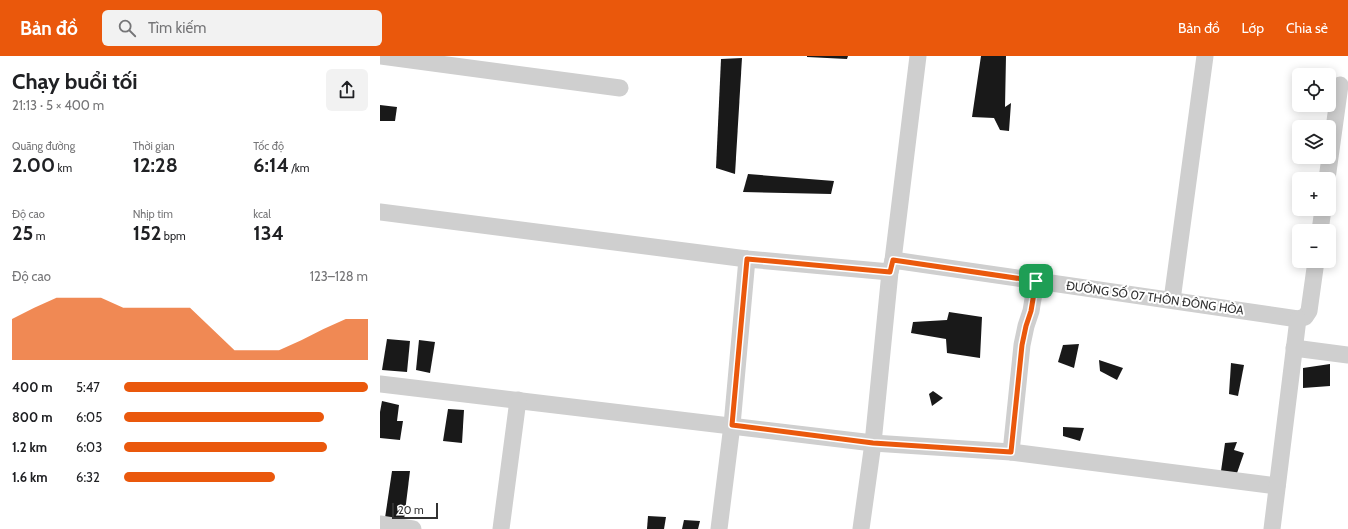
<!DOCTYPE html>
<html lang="vi">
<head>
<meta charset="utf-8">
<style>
	body { margin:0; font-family:Cabin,sans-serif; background:#f2f2f2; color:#202124; height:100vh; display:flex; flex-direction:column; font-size:15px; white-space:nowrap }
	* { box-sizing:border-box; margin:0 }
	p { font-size:13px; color:#757577 }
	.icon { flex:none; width:22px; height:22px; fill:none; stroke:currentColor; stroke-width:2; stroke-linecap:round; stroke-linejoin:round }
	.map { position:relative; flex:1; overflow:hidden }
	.panel { display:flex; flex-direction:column; background:#fff; width:380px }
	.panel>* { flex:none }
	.controls { position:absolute; left:912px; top:12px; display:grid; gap:8px }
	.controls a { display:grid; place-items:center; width:44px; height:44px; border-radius:6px; background:#fff; box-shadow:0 2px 10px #0003; font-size:20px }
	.scale { position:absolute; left:12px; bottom:10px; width:46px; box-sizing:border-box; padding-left:4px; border:2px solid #323232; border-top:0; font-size:11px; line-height:14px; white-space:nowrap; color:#323232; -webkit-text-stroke:3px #fff; paint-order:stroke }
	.pin { position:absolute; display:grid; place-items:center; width:34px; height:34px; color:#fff; margin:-17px; border-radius:8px; box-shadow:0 2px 6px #0006 }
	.round { display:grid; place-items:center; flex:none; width:42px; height:42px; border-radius:6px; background:#f2f2f2 }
	.summary { display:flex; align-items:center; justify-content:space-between; height:68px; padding:0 12px }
	h1 { font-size:22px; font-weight:700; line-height:30px }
	.stats { display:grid; grid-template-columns:repeat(3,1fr); gap:6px; height:68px; padding:4px 12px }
	.stats div { display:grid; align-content:center }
	.stats b { font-size:20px; font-weight:700 }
	.stats small { font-size:11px; font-weight:400 }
	.stats p { font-size:11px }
	.chart { height:112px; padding:8px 12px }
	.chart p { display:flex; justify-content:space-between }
	.chart svg { width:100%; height:72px; margin-top:4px; fill:#ea580c; opacity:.7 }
	ul { padding:0 12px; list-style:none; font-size:13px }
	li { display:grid; grid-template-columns:64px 48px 1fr; align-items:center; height:30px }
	li i { height:10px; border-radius:5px; background:#ea580c }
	header { display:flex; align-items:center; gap:24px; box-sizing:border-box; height:56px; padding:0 20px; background:#ea580c; color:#fff }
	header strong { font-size:19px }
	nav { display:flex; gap:22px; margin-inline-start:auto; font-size:14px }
	.search { width:280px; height:36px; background:#f2f2f2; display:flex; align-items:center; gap:10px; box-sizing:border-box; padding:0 14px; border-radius:6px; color:#757577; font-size:15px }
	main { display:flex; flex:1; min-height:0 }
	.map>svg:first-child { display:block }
	.building { fill:#191919 }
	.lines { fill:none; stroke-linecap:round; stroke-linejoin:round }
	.minor { stroke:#cfcfcf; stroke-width:17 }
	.route-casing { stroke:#fff; stroke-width:8 }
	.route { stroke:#ea580c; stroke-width:5 }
	.labels { text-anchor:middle; stroke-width:4; stroke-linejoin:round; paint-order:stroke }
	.street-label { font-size:12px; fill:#323232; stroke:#fff }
</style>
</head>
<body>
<header>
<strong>Bản đồ</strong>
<div class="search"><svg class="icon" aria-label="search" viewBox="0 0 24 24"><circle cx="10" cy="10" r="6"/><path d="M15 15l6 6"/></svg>Tìm kiếm</div>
<nav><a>Bản đồ</a><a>Lớp</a><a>Chia sẻ</a></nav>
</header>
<main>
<section class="panel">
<div class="summary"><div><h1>Chạy buổi tối</h1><p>21:13 · 5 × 400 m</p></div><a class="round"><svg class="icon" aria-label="share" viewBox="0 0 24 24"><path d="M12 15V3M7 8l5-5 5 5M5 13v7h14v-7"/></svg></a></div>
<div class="stats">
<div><p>Quãng đường</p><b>2.00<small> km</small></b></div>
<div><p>Thời gian</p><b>12:28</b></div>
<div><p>Tốc độ</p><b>6:14<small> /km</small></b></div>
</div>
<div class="stats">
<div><p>Độ cao</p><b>25<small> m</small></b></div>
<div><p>Nhịp tim</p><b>152<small> bpm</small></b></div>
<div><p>kcal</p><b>134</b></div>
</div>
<div class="chart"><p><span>Độ cao</span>123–128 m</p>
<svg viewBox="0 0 160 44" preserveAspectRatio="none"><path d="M0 44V19L10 12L20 6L30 6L40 6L50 12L60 12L70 12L80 12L90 25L100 38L110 38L120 38L130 32L140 25L150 19L160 19V44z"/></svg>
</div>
<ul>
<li><b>400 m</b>5:47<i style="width:100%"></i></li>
<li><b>800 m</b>6:05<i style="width:82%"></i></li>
<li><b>1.2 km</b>6:03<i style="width:83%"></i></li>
<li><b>1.6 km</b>6:32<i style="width:62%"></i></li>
</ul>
</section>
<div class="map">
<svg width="968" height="473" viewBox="0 0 968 473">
	<rect width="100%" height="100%" fill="#fff"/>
	<!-- building -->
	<g class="building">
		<path d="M427 0H468L467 3 427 1Z"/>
		<path d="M601 0H626L625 51 631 47 629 75 620 74 614 62 592 61Z"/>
		<path d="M362 2 355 118 336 112 341 3Z"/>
		<path d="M0 49 17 51 15 65H0Z"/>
		<path d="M368 118 454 125 451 138 363 136Z"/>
		<path d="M569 256 602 261 600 302 567 297 566 283 531 277 533 266 567 264Z"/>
		<path d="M7 283 30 285 27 316 2 314Z"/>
		<path d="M39 284 55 286 50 317 36 314Z"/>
		<path d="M699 288 694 312 678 306 683 289Z"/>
		<path d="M719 304 743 312 737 324 720 315Z"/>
		<path d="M851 307 864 309 858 340 849 338Z"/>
		<path d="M950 308V330L923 332V312Z"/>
		<path d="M553 335 563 342 552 350 549 338Z"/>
		<path d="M2 345 19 349 17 365H23L20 384 0 382V356Z"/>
		<path d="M68 353 84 354 82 387 63 385Z"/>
		<path d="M683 371 704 372 700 385 683 380Z"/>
		<path d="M857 386 854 394 864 397 857 417 841 415 845 387Z"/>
		<path d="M12 415H30L24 464 5 462Z"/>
		<path d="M268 460 286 461 284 473H267Z"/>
		<path d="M304 464 320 465 318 473H302Z"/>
	</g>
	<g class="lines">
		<!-- minor -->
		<g class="minor">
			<path d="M0 0 240 32"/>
			<path d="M947 123 960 29"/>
			<path d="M0 156 367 203 510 216"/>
			<path d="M940 175 943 153"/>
			<path d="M513 204 918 263 925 261 929 255 936 205"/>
			<path d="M792 244 825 0"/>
			<path d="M914 292 968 299"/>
			<path d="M0 328 493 387 631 396 897 430"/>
			<path d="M631 396 642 289 646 270 651 255 656 225"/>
			<path d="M0 468 33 473"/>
			<path d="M121 473 138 344"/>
			<path d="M339 473 352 369 367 203"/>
			<path d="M481 473 493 387 510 216 513 204 538 0"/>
			<path d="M892 473 918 263"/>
		</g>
	</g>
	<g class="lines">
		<!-- route casing -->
		<g class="route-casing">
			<path id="route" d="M367 203 510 216 513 204 656 225 651 255 646 270 642 289 631 396 493 387 352 369Z"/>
		</g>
		<!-- route -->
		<use href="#route" class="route"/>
	</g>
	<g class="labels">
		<!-- street labels -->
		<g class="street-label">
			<text transform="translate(775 242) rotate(8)" y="4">ĐƯỜNG SỐ 07 THÔN ĐÔNG HÒA</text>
		</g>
	</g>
</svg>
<div class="controls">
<a><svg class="icon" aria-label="locate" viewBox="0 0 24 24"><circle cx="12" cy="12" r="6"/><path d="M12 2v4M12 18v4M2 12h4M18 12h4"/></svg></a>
<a><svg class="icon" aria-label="layers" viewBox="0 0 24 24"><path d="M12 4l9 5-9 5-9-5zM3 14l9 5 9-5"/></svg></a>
<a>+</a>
<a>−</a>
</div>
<div class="scale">20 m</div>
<div class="pin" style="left:656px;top:225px;background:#1e9e55"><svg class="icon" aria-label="arrive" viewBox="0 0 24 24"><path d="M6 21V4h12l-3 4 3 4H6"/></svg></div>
</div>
</main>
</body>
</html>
